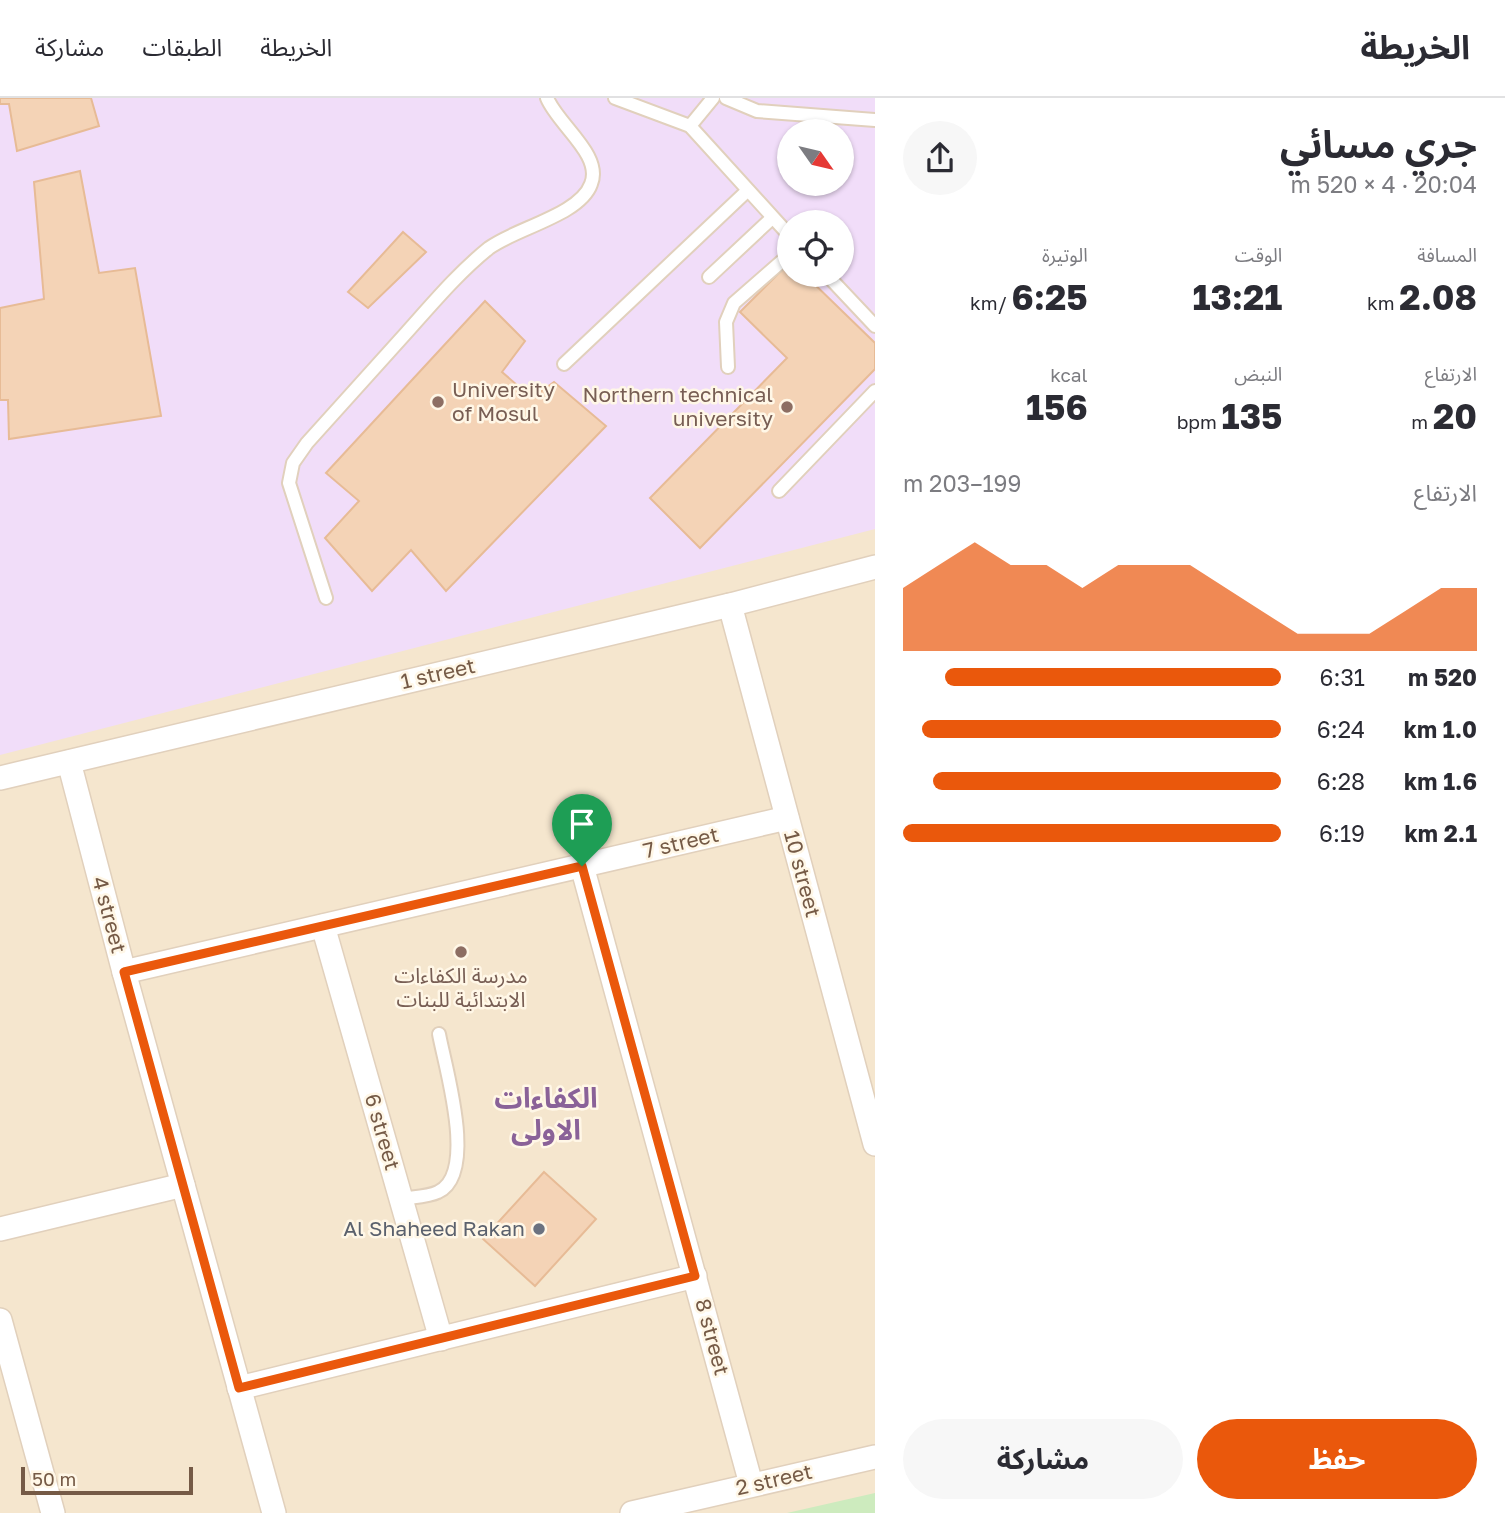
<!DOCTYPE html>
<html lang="ar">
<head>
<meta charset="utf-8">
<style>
	body { margin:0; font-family:"Golos Text","Noto Sans Arabic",sans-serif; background:#f7f7f7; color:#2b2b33; direction:rtl; height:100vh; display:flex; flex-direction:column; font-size:26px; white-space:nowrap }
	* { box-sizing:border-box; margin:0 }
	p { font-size:23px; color:#7c7c81 }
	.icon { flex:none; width:38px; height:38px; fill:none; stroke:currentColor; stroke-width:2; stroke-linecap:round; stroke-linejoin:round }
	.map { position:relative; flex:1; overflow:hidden; direction:ltr }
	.details { display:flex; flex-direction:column; background:#fff; width:630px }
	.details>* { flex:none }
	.needle { width:46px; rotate:124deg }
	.controls { position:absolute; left:777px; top:21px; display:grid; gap:14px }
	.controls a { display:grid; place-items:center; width:77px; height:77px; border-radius:50%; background:#fff; box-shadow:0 2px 5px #0004; font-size:35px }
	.scale { position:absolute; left:21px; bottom:18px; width:172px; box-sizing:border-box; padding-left:7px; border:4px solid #755a46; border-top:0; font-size:19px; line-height:24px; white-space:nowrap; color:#755a46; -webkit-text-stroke:5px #fff7e7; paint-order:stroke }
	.pin { position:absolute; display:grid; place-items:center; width:60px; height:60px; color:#fff; margin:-72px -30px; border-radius:50% 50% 50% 0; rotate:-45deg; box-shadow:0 0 7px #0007 }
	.pin .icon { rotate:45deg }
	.round { display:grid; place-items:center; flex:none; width:74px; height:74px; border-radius:37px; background:#f7f7f7 }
	.summary { display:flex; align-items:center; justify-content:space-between; height:119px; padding:0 28px }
	h1 { font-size:38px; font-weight:700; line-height:52px }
	.metrics { display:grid; grid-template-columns:repeat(3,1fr); gap:10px; height:119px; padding:7px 28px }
	.metrics div { display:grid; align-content:center }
	.metrics b { font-size:35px; font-weight:700 }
	.metrics small { font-size:19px; font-weight:400 }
	.metrics p { font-size:19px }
	.chart { height:196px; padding:14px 28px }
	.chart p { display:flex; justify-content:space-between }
	.chart svg { width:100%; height:126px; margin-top:7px; fill:#ea580c; opacity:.7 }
	.button { display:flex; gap:14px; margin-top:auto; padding:14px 28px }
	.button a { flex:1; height:80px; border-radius:42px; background:#ea580c; color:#fff; font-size:28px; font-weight:700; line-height:80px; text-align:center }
	.button a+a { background:#f7f7f7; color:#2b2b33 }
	ul { padding:0 28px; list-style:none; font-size:23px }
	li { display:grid; grid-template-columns:112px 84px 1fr; align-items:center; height:52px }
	li i { height:18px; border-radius:9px; background:#ea580c }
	header { display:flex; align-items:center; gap:42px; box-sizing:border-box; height:98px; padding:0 35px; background:#fff; border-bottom:2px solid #e1e1e2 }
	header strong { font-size:33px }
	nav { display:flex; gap:38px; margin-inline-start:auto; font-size:24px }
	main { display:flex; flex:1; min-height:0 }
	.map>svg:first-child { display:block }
	.residential { fill:#f5e6ce; fill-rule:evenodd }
	.education { fill:#f1ddf9; fill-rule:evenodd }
	.green { fill:#cdebbe }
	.building { fill:#f4d3b6; stroke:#e7bb96; stroke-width:2 }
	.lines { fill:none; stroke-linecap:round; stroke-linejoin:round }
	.lane-casing { stroke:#e1d0bc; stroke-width:16 }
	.street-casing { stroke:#e1d0bc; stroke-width:26 }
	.lane { stroke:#fff; stroke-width:12 }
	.street { stroke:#fff; stroke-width:23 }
	.route-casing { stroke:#fff; stroke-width:14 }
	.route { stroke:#ea580c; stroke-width:9 }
	.education-dot { fill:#8d6e63; stroke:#fff7e7; stroke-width:2.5 }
	.worship-dot { fill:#6b7280; stroke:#fff7e7; stroke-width:2.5 }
	.labels { text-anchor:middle; stroke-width:5; stroke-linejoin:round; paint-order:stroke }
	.education-label { font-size:21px; fill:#785e54; stroke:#fff7e7; text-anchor:start }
	.street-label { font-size:21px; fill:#755a46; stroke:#fff7e7 }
	.worship-label { font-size:21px; fill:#5b616d; stroke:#fff7e7; text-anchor:end }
	.district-label { font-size:28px; font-weight:bold; fill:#8a6298; stroke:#fff7e7 }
</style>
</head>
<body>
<header>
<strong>الخريطة</strong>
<nav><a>الخريطة</a><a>الطبقات</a><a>مشاركة</a></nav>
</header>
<main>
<section class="details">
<div class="summary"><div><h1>جري مسائي</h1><p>20:04 · 4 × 520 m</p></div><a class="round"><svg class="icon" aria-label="share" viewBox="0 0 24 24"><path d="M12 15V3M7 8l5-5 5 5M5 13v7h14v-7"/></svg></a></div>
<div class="metrics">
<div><p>المسافة</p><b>2.08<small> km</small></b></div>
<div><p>الوقت</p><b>13:21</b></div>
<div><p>الوتيرة</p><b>6:25<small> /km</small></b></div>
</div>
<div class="metrics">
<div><p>الارتفاع</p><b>20<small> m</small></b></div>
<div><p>النبض</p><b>135<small> bpm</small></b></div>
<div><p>kcal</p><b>156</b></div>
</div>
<div class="chart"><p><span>الارتفاع</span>199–203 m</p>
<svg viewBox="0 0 160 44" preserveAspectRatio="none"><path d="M0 44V22L10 14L20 6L30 14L40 14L50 22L60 14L70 14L80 14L90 22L100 30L110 38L120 38L130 38L140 30L150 22L160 22V44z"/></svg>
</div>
<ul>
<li><b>520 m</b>6:31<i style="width:89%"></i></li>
<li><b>1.0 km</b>6:24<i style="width:95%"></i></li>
<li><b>1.6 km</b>6:28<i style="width:92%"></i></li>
<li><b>2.1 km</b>6:19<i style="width:100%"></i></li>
</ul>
<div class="button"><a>حفظ</a><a>مشاركة</a></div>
</section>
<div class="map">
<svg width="875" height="1415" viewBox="0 0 875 1415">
	<rect width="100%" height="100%" fill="#fdf4e0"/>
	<!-- residential -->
	<path class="residential" d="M0 0H875V1415H0ZM789 33H842V86H789ZM789 124H842V177H789Z"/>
	<!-- education -->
	<path class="education" d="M0 0H875V431L0 657ZM789 33H842V86H789ZM789 124H842V177H789Z"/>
	<!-- green -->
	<path class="green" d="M875 1395V1415H787Z"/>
	<!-- building -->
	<g class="building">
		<path d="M0 0H91L99 28 17 53 9 6H0Z"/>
		<path d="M80 73 99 175 135 170 161 318 9 341 8 302H0V210L44 201 34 84Z"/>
		<path d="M403 134 426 154 368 210 348 194Z"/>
		<path d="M789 165V177H805L875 245V271L700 450 650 400 787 260 740 214Z"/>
		<path d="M485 203 525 243 502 274 532 300 554 284 606 328 446 493 411 452 372 493 325 440 359 403 326 375Z"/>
		<path d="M544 1074 596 1121 535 1188 483 1141Z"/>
	</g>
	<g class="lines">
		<!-- lane casing -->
		<g class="lane-casing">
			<g id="lane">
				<path d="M615 0 690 28 789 137"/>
				<path d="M726 0 757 13 875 22"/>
				<path d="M690 28 713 0"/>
				<path d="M827 177 875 228"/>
				<path d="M709 179 772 120"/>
				<path d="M564 266 747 93"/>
				<path d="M728 269 726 224 734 205 789 157"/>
				<path d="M779 393 875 293"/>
				<path d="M326 500 289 385 293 365 307 345C340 308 374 271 407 234 433 205 459 174 489 150 516 130 580 117 591 86 603 57 558 27 547 0"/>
				<path d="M401 1101C412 1099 428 1099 438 1094 478 1076 445 969 439 936"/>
			</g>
		</g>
		<!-- street casing -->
		<g class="street-casing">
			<g id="street">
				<path d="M730 507 875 1046"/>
				<path d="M69 664 124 874 274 1415"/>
				<path d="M0 680 730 507 875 469"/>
				<path d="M582 768 751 1386"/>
				<path d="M323 828 441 1241"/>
				<path d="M124 874 787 720"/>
				<path d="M0 1131 183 1087"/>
				<path d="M0 1222 53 1415"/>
				<path d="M239 1290 695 1178"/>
				<path d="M632 1415 875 1359"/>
			</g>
		</g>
		<!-- lane -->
		<use href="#lane" class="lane"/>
		<!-- street -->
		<use href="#street" class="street"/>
	</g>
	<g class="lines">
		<!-- route casing -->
		<g class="route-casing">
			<path id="route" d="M582 768 695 1178 239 1290 124 874Z"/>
		</g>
		<!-- route -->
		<use href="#route" class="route"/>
	</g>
	<!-- markers -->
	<g class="education-dot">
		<circle cx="438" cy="304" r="7"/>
		<circle cx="787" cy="309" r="7"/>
		<circle cx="461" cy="854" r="7"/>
	</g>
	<circle class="worship-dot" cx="539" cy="1131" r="7"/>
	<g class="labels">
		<!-- education labels -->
		<g class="education-label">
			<text x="452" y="299">University<tspan x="452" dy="24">of Mosul</tspan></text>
			<text x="773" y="304" text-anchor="end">Northern technical<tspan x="773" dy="24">university</tspan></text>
			<text x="461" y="885" text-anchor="middle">مدرسة الكفاءات<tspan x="461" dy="24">الابتدائية للبنات</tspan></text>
		</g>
		<!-- street labels -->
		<g class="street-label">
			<text transform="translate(438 576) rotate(-13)" y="7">1 street</text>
			<text transform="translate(681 745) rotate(-13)" y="7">7 street</text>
			<text transform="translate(802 776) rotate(75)" y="7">10 street</text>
			<text transform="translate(109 817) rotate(75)" y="7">4 street</text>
			<text transform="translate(382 1034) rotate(74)" y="7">6 street</text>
			<text transform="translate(712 1239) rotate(75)" y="7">8 street</text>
			<text transform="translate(774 1382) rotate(-13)" y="7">2 street</text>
		</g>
		<!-- worship labels -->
		<g class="worship-label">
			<text x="525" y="1138">Al Shaheed Rakan</text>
		</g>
		<!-- district labels -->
		<g class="district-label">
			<text x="546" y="1010">الكفاءات<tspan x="546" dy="32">الاولى</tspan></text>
		</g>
	</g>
</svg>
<div class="controls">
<a><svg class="needle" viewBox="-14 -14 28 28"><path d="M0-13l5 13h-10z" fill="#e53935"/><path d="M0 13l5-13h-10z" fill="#7c7c81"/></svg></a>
<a><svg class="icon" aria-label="locate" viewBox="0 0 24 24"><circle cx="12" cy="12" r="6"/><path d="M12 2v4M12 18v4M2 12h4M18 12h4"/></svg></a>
</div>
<div class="scale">50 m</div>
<div class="pin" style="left:582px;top:768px;background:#1e9e55"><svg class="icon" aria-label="arrive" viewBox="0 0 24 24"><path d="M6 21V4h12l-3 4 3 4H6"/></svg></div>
</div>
</main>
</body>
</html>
